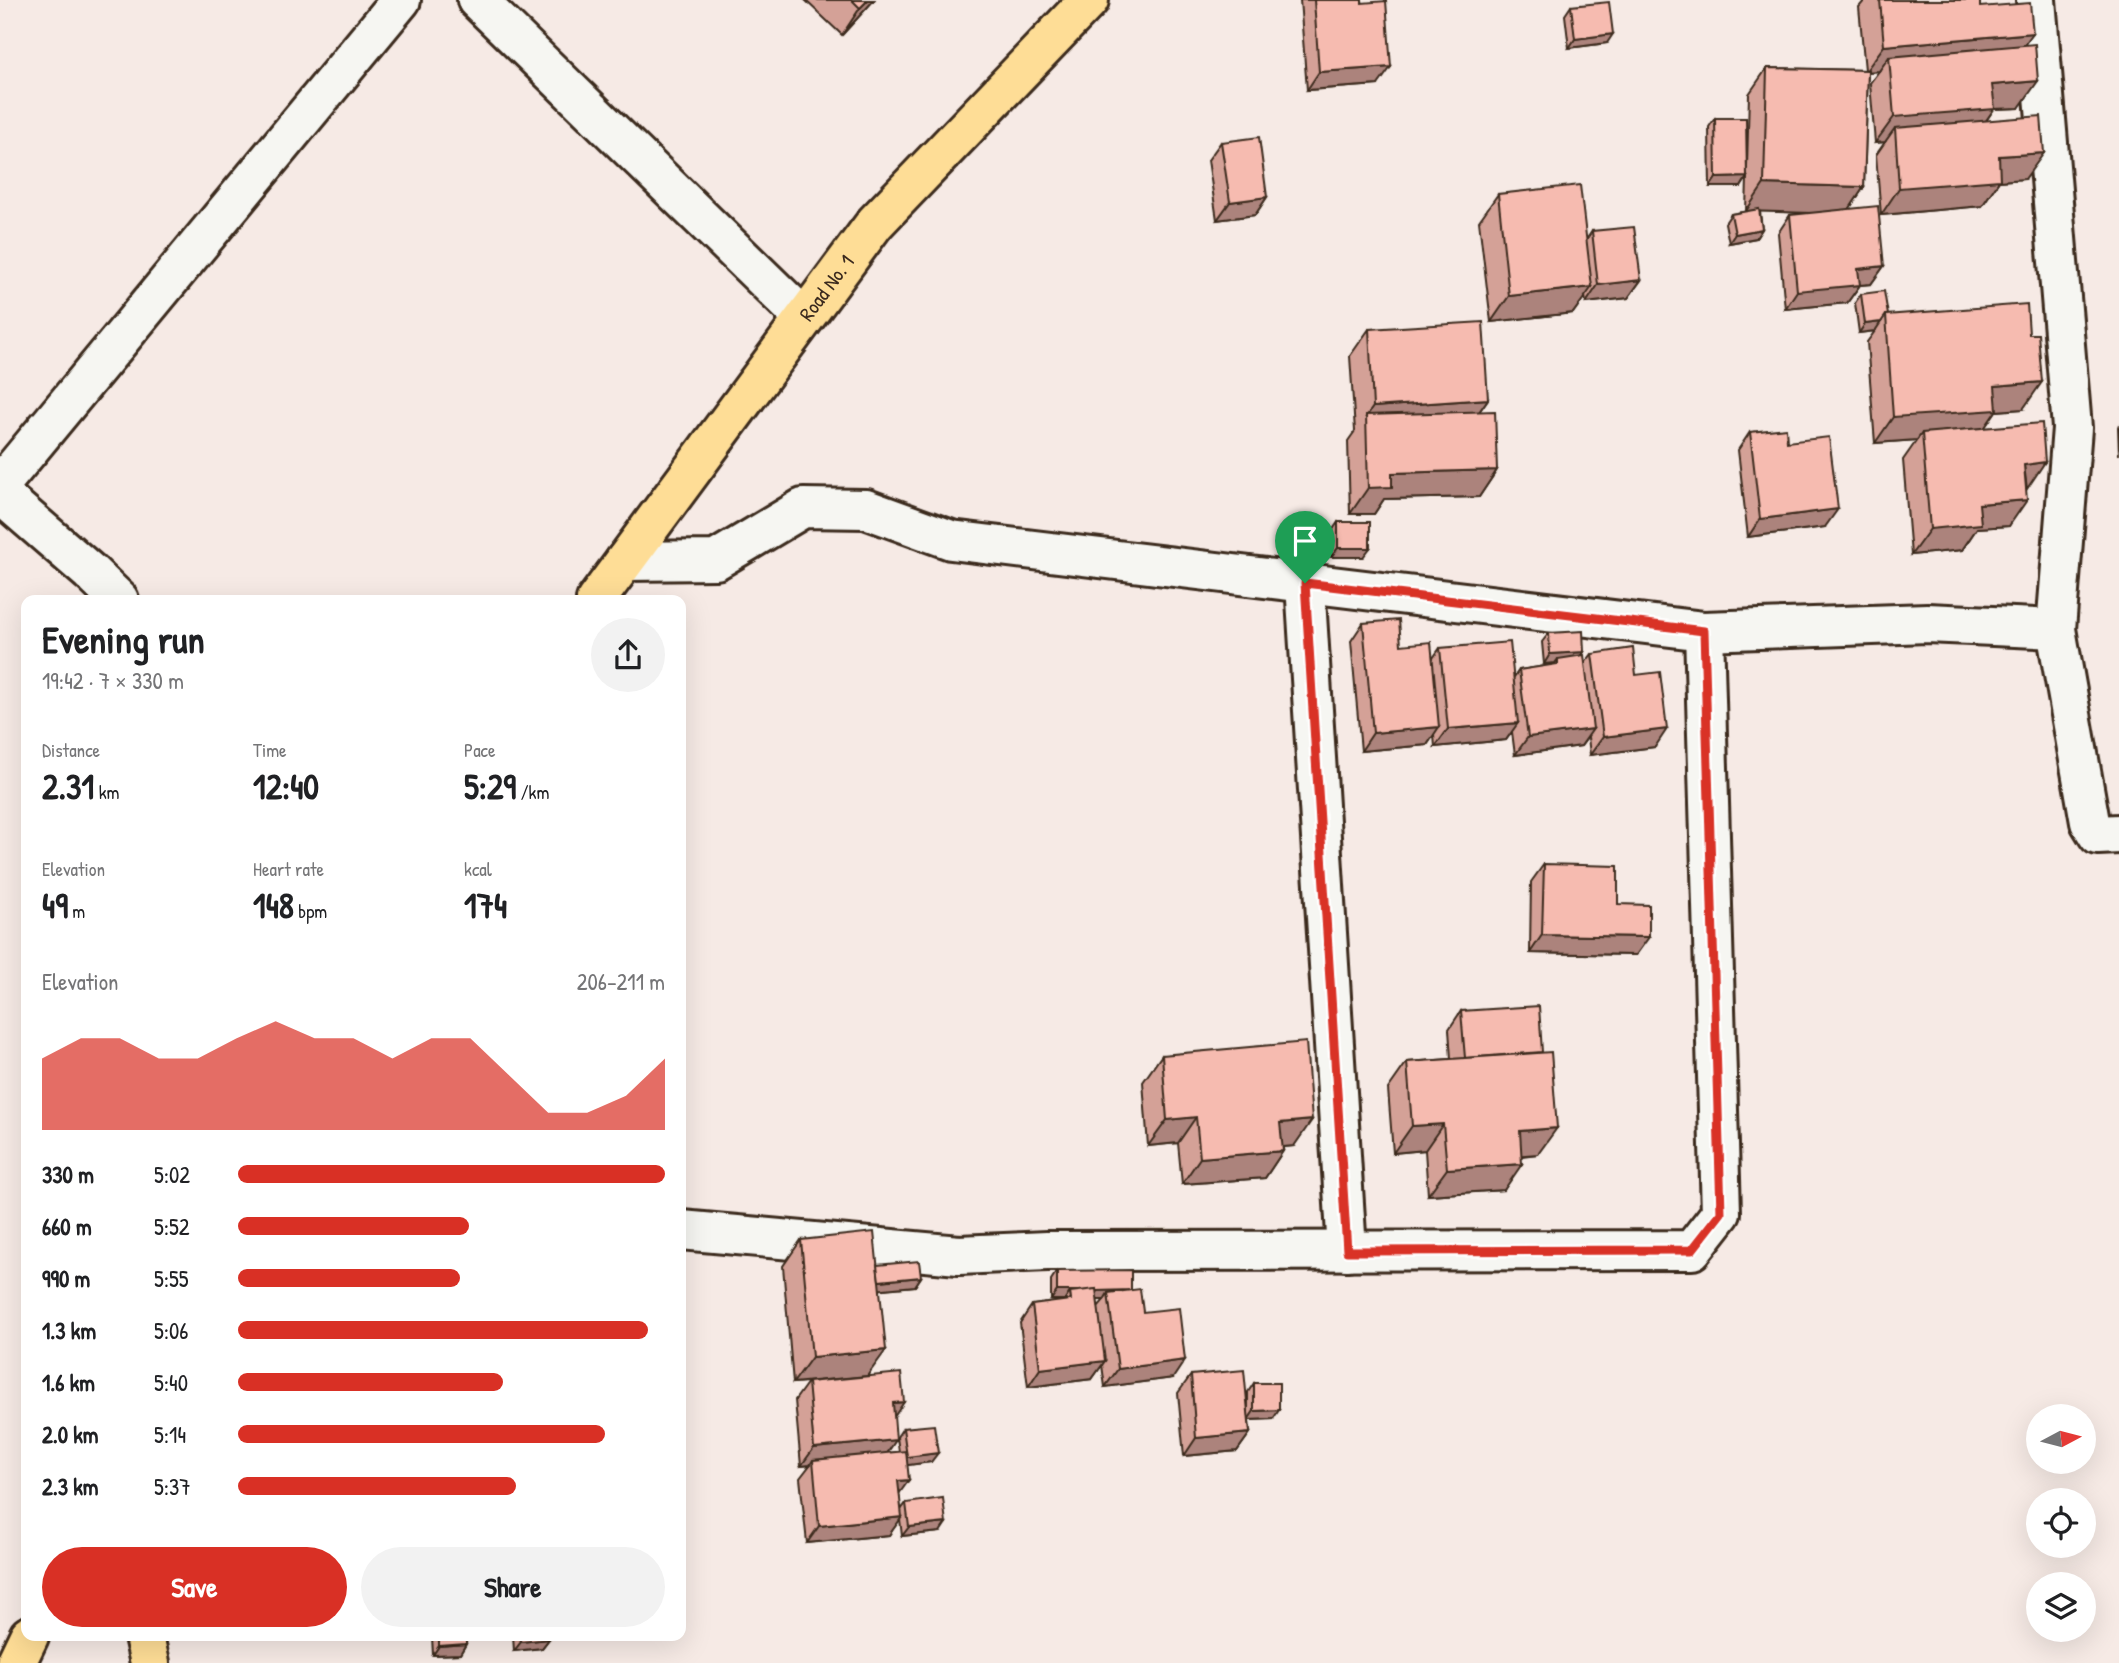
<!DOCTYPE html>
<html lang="en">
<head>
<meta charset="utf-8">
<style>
	body { margin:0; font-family:"Patrick Hand",sans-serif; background:#f2f2f2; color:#202124; height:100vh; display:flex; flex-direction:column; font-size:26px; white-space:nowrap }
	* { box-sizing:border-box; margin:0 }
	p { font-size:23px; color:#757577 }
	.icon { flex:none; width:38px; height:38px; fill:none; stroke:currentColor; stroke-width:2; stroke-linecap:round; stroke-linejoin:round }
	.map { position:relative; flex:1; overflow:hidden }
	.sheet { position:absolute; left:21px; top:595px; width:665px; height:1046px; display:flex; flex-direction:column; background:#fff; border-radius:14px; box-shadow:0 7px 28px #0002 }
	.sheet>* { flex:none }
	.needle { width:46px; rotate:83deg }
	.controls { position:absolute; left:2026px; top:1404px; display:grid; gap:14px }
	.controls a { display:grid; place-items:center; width:70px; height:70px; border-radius:50%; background:#fff; box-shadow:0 7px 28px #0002; font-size:35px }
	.pin { position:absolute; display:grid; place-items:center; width:60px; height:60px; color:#fff; margin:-72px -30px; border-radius:50% 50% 50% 0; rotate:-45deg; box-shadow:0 0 7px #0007 }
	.pin .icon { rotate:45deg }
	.round { display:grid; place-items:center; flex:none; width:74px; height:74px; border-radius:37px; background:#f2f2f2 }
	.overview { display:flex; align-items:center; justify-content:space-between; height:119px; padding:0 21px }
	h1 { font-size:38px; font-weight:700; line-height:52px }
	.figures { display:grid; grid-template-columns:repeat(3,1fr); gap:10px; height:119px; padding:7px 21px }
	.figures div { display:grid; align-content:center }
	.figures b { font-size:35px; font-weight:700 }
	.figures small { font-size:19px; font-weight:400 }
	.figures p { font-size:19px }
	.chart { height:196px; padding:14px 21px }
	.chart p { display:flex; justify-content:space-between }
	.chart svg { width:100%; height:126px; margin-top:7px; fill:#d93025; opacity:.7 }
	.action { display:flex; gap:14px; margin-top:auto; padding:14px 21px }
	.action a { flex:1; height:80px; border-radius:42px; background:#d93025; color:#fff; font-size:28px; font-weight:700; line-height:80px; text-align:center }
	.action a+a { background:#f2f2f2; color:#202124 }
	ul { padding:0 21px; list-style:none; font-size:23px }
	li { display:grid; grid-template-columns:112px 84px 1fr; align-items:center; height:52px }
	li i { height:18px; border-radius:9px; background:#d93025 }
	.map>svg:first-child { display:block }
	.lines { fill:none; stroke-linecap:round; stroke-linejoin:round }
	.minor-casing { stroke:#3b2a1e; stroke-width:44 }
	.major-casing { stroke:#3b2a1e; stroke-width:44 }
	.highway-casing { stroke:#3b2a1e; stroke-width:44 }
	.minor { stroke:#f6f6f2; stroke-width:38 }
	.major { stroke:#fedd96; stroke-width:38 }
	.highway { stroke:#fedd96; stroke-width:38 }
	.wall { fill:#d4a197; stroke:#3b2a1e; stroke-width:2; fill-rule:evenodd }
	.shaded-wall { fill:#ac837b; stroke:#3b2a1e; stroke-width:2 }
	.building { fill:#f6bbb0; stroke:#3b2a1e; stroke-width:2 }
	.route-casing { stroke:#fff; stroke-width:14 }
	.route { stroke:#d93025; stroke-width:9 }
	.labels { text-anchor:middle; stroke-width:6; stroke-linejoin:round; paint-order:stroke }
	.street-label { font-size:21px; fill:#3b2a1e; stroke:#f6f6f2 }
</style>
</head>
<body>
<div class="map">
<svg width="2119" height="1663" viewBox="0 0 2119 1663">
	<rect width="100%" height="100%" fill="#f6eae5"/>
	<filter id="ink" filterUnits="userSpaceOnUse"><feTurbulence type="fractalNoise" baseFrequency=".0143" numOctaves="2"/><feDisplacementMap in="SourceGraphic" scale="14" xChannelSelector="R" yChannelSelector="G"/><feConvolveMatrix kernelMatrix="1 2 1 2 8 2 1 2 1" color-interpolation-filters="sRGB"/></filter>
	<g filter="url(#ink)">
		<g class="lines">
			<!-- minor casing -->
			<g class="minor-casing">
				<g id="minor">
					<path d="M477 0 804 318"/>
					<path d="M2036 0 2072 428 2056 629 2090 822 2098 835 2119 834"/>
					<path d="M0 485 401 0"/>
					<path d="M0 494 90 572 119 600"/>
					<path d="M625 561 716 560 803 508 866 509 951 540 1704 631 1927 623 2056 629"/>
					<path d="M1305 583 1347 1251"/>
					<path d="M681 1230 959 1255 1047 1251 1692 1250 1721 1213 1704 631"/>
				</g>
			</g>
			<!-- major casing -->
			<g class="major-casing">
				<path id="major" d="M144 1636 150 1663"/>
			</g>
			<!-- highway casing -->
			<g class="highway-casing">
				<g id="highway">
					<path id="s1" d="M596 600 875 223 1089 0"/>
					<path d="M16 1663 29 1636"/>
				</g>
			</g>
			<!-- minor -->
			<use href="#minor" class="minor"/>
			<!-- major -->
			<use href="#major" class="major"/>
			<!-- highway -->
			<use href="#highway" class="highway"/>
		</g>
		<!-- wall -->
		<g class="wall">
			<path d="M805 0H874L842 35Z"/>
			<path d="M1300 0H1362L1378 85 1307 90Z"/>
			<path d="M1865 0H1980V7L2024 45 2019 108 1994 109 1986 121 2025 179 1999 181 1982 206 1881 215 1876 155 1885 142 1875 143 1870 83 1879 71 1868 72 1864 187 1849 209 1884 266 1871 284 1860 285 1847 303 1785 309 1778 233 1790 215 1813 213 1760 211 1762 229 1756 238 1729 243 1725 223 1731 214 1749 211H1746L1747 178 1741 187H1710L1709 127 1715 118 1747 167 1749 94 1767 68 1865 70 1859 7Z"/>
			<path d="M1571 6 1607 43 1569 48 1565 15Z"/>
			<path d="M1221 142 1267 197 1255 215 1217 220 1208 160Z"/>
			<path d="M1498 194 1586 240 1592 231 1641 280 1628 298 1586 303 1585 296 1573 313 1491 322 1479 221Z"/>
			<path d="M1861 294 1888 315 2023 409 1996 411 1984 428 2026 489 2009 526 1977 528 1962 550 1911 555 1903 460 1917 440 1875 443 1867 342 1875 331 1859 333 1855 303Z"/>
			<path d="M1369 329 1488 399 1479 412 1497 470 1479 497 1384 499 1374 514H1350L1348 441 1355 431 1350 356Z"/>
			<path d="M2119 424V455L2118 427Z"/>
			<path d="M1750 432 1787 442 1825 527 1748 537 1738 450Z"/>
			<path d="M1338 522 1363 557H1331L1332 531Z"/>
			<path d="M1363 623 1401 645 1433 658 1440 648 1514 677 1519 670 1553 665 1555 663 1544 664 1542 642 1549 633 1581 656 1585 663 1592 654 1636 675 1655 747 1590 755 1588 737 1581 746 1515 755 1512 732 1506 740 1435 747 1434 735 1427 745 1361 751 1351 641Z"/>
			<path d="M1544 864 1618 904 1636 955 1530 953 1531 882Z"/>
			<path d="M1461 1011 1538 1154 1522 1156 1504 1190 1428 1195 1425 1150 1393 1153 1388 1089 1407 1062 1451 1059 1449 1029Z"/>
			<path d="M1162 1055 1294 1146 1283 1147V1151L1265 1178 1182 1184 1178 1143 1148 1146 1143 1082Z"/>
			<path d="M801 1240 877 1265 921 1277 915 1286 880 1289 868 1376 894 1416 887 1453 899 1452 897 1437 903 1428 931 1462 907 1465 899 1494 901 1510 906 1503 940 1532 902 1536 900 1519 889 1535 807 1543 800 1478 810 1465 801 1466 795 1400 808 1382 793 1383 783 1266Z"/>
			<path d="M1057 1271 1131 1290 1173 1378 1105 1387 1102 1365 1092 1379 1028 1387 1020 1323 1032 1305 1064 1301 1051 1300V1280ZM1097 1300H1104L1098 1307Z"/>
			<path d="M1191 1375 1248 1413V1392L1254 1383 1273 1419 1249 1420 1250 1433 1237 1451 1184 1456 1178 1393Z"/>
			<path d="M432 1636H466V1644L460 1654 433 1655Z"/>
			<path d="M513 1636H548L549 1639 542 1648 514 1651Z"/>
		</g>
		<!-- shaded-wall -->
		<g class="shaded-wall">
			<path d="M868 0H874L842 35 860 8Z"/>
			<path d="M2033 33 2014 59 1889 57 1879 71 1865 72 1884 46Z"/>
			<path d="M1613 34 1607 43 1569 48 1575 39Z"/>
			<path d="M1391 67 1378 85 1307 90 1319 72Z"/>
			<path d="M2038 81 2019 108 1994 109 1976 135 1895 128 1885 142 1875 143 1894 117 1992 85Z"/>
			<path d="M2044 153 2025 179 1999 181 1982 206 1881 215 1899 188 1999 156Z"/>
			<path d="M1747 177 1741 187H1710L1716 178Z"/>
			<path d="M1764 184 1864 187 1846 214 1746 211Z"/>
			<path d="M1267 197 1255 215 1217 220 1230 202Z"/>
			<path d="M1762 229 1756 238 1729 243 1735 234Z"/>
			<path d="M1884 266 1871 284 1860 285 1847 303 1785 309 1797 291 1858 269Z"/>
			<path d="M1641 280 1628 298 1586 303 1598 285Z"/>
			<path d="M1592 287 1573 313 1491 322 1509 296Z"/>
			<path d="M1881 322 1875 331 1859 333 1865 324Z"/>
			<path d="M2042 382 2023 409 1996 411 1979 436 1922 433 1917 440 1875 443 1893 417 1995 386Z"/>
			<path d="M1488 399 1469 426 1366 417 1373 407Z"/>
			<path d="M2045 462 2027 489 2024 465Z"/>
			<path d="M1497 470 1479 497 1384 499 1374 514H1350L1368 488 1392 473Z"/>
			<path d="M2027 500 2009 526 1977 528 1962 550 1911 555 1930 529 1979 504Z"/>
			<path d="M1838 509 1825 527 1748 537 1760 519Z"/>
			<path d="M1338 548H1370L1363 557H1331Z"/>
			<path d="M1584 652 1578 661 1558 659 1555 663 1544 664 1550 654Z"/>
			<path d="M1518 723 1506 740 1435 747 1448 729Z"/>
			<path d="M1439 727 1427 745 1361 751 1373 733Z"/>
			<path d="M1593 729 1581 746 1515 755 1528 737Z"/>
			<path d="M1667 729 1655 747 1590 755 1603 737Z"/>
			<path d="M1542 935 1649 937 1636 955 1530 953Z"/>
			<path d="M1196 1117 1178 1143 1148 1146 1167 1120Z"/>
			<path d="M1312 1120 1294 1146 1262 1149 1280 1123Z"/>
			<path d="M1443 1124 1425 1150 1393 1153 1412 1126Z"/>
			<path d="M1557 1128 1538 1154 1502 1157 1520 1131Z"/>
			<path d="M1283 1151 1265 1178 1182 1184 1200 1158Z"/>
			<path d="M1522 1164 1504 1190 1428 1195 1447 1169Z"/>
			<path d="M921 1277 915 1286 863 1291 870 1282Z"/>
			<path d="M1131 1290 1108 1293 1104 1300H1071L1070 1292 1065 1300H1051L1057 1291Z"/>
			<path d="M886 1350 867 1376 793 1383 812 1357Z"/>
			<path d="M1185 1360 1173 1378 1105 1387 1118 1369Z"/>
			<path d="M1105 1361 1092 1379 1028 1387 1040 1369Z"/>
			<path d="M904 1402 892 1420 893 1403Z"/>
			<path d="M1279 1410 1273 1419 1248 1420 1254 1411Z"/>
			<path d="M1250 1433 1237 1451 1184 1456 1196 1438Z"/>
			<path d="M896 1440 884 1458 813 1460 810 1465 801 1466 814 1448Z"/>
			<path d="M938 1453 931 1462 901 1466 907 1457Z"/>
			<path d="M909 1480 896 1498 898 1481Z"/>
			<path d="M902 1517 889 1535 807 1543 819 1526Z"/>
			<path d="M946 1523 940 1532 902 1536 909 1527Z"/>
			<path d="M549 1639 542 1648 514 1651 521 1642Z"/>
			<path d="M466 1644 460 1654 433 1655 439 1646Z"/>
		</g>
		<!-- building -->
		<g class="building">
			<path d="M852 0H868L860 8Z"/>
			<path d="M1314 0H1362V3L1386 1 1391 67 1319 72Z"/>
			<path d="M1880 0H1980V7L2030 3 2033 33 1884 46Z"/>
			<path d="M1609 2 1613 34 1575 39 1571 6Z"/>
			<path d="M2035 44 2038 81 1992 85 1995 109 1894 117 1889 57Z"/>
			<path d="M1767 68 1868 70 1864 187 1764 184Z"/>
			<path d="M2041 116 2044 153 1999 156 2000 180 1899 188 1895 128Z"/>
			<path d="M1715 118H1746L1747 177 1716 178Z"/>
			<path d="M1259 137 1267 197 1230 202 1221 142Z"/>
			<path d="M1580 185 1592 287 1509 296 1498 194Z"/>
			<path d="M1878 206 1884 266 1858 269 1860 285 1797 291 1790 215Z"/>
			<path d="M1759 209 1762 229 1735 234 1731 214Z"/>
			<path d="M1634 227 1641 280 1598 285 1592 231Z"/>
			<path d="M1884 291 1888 315H1886L1881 322 1865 324 1861 294Z"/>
			<path d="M2027 304 2029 334H2038L2042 382 1995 386 1997 410 1893 417 1886 315Z"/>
			<path d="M1483 322 1488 399 1373 407 1369 329Z"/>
			<path d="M1495 411 1497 470 1392 473V487L1368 488 1366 415Z"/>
			<path d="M2042 423 2045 462 2024 465 2027 500 1979 504 1981 524 1930 529 1922 433Z"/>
			<path d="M1786 428 1787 442 1829 437 1838 509 1760 519 1750 432Z"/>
			<rect x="1338" y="522" width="32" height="26"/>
			<path d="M1399 620 1401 645 1431 642 1439 727 1373 733 1363 623Z"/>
			<path d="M1583 631 1584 652 1550 654 1549 633Z"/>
			<path d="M1510 642 1518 723 1448 729 1440 648Z"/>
			<path d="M1633 648 1636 675 1660 672 1667 729 1603 737 1592 654Z"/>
			<path d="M1584 655 1593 729 1528 737 1519 670 1558 664V659Z"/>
			<path d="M1544 864 1618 866V904L1649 905V937L1542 935Z"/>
			<path d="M1539 1006 1542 1052 1465 1058 1461 1011Z"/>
			<path d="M1306 1042 1312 1120 1280 1123 1283 1151 1200 1158 1196 1117 1167 1120 1162 1055Z"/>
			<path d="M1551 1052 1557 1128 1520 1131 1522 1164 1447 1169 1443 1124 1412 1126 1407 1062Z"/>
			<path d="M874 1232 886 1350 812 1357 801 1240Z"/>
			<path d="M919 1261 921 1277 879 1281 877 1265Z"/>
			<path d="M1131 1270V1290L1096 1291V1289L1084 1291H1057V1271Z"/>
			<path d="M1096 1289 1105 1361 1040 1369 1032 1305 1071 1300 1070 1292Z"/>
			<path d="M1140 1289 1143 1312 1179 1308 1185 1360 1118 1369 1108 1293Z"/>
			<path d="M1244 1370 1250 1433 1196 1438 1191 1375Z"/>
			<path d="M901 1373 904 1402 893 1403 896 1440 814 1448 808 1382Z"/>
			<path d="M1254 1383H1279V1410L1254 1411Z"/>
			<path d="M934 1425 938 1453 907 1457 903 1428Z"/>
			<path d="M906 1451 909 1480 898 1481 902 1517 819 1526 813 1460Z"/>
			<path d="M943 1498 946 1523 909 1527 906 1503Z"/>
			<path d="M439 1636H466V1644L439 1646Z"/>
			<path d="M520 1636H548L549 1639 521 1642Z"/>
		</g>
	</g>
	<g class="lines" filter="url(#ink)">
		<!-- route casing -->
		<g class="route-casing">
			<path id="route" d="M1305 583 1704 631 1721 1213 1692 1250 1347 1251Z"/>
		</g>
		<!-- route -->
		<use href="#route" class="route"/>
	</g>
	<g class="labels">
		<!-- street labels -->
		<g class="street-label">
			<text dy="7" stroke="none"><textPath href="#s1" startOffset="388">Road No. 1</textPath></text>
		</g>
	</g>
</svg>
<div class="controls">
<a><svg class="needle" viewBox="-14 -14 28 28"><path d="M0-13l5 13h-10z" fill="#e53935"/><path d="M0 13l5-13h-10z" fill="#757577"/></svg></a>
<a><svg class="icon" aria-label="locate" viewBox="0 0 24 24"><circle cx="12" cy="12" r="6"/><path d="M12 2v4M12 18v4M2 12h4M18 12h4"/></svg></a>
<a><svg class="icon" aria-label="layers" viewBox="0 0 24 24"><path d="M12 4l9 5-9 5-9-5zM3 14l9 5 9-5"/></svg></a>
</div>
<div class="pin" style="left:1305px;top:583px;background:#1e9e55"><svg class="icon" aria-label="arrive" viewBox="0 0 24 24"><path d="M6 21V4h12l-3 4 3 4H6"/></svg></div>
<section class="sheet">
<div class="overview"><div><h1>Evening run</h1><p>19:42 · 7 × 330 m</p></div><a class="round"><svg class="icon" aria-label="share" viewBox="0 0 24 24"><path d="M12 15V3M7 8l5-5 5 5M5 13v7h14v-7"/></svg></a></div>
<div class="figures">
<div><p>Distance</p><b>2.31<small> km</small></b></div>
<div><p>Time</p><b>12:40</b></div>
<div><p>Pace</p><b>5:29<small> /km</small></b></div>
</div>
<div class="figures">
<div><p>Elevation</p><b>49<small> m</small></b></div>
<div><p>Heart rate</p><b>148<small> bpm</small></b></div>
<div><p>kcal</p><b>174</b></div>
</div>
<div class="chart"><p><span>Elevation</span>206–211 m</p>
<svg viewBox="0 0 160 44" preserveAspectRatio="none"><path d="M0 44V19L10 12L20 12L30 19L40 19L50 12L60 6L70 12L80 12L90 19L100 12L110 12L120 25L130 38L140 38L150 32L160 19V44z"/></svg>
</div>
<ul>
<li><b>330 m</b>5:02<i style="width:100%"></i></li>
<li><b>660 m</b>5:52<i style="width:54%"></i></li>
<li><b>990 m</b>5:55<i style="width:52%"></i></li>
<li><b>1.3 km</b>5:06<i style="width:96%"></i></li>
<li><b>1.6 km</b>5:40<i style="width:62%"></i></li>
<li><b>2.0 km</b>5:14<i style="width:86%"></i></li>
<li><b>2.3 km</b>5:37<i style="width:65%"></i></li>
</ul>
<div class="action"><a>Save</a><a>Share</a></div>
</section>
</div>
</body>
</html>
